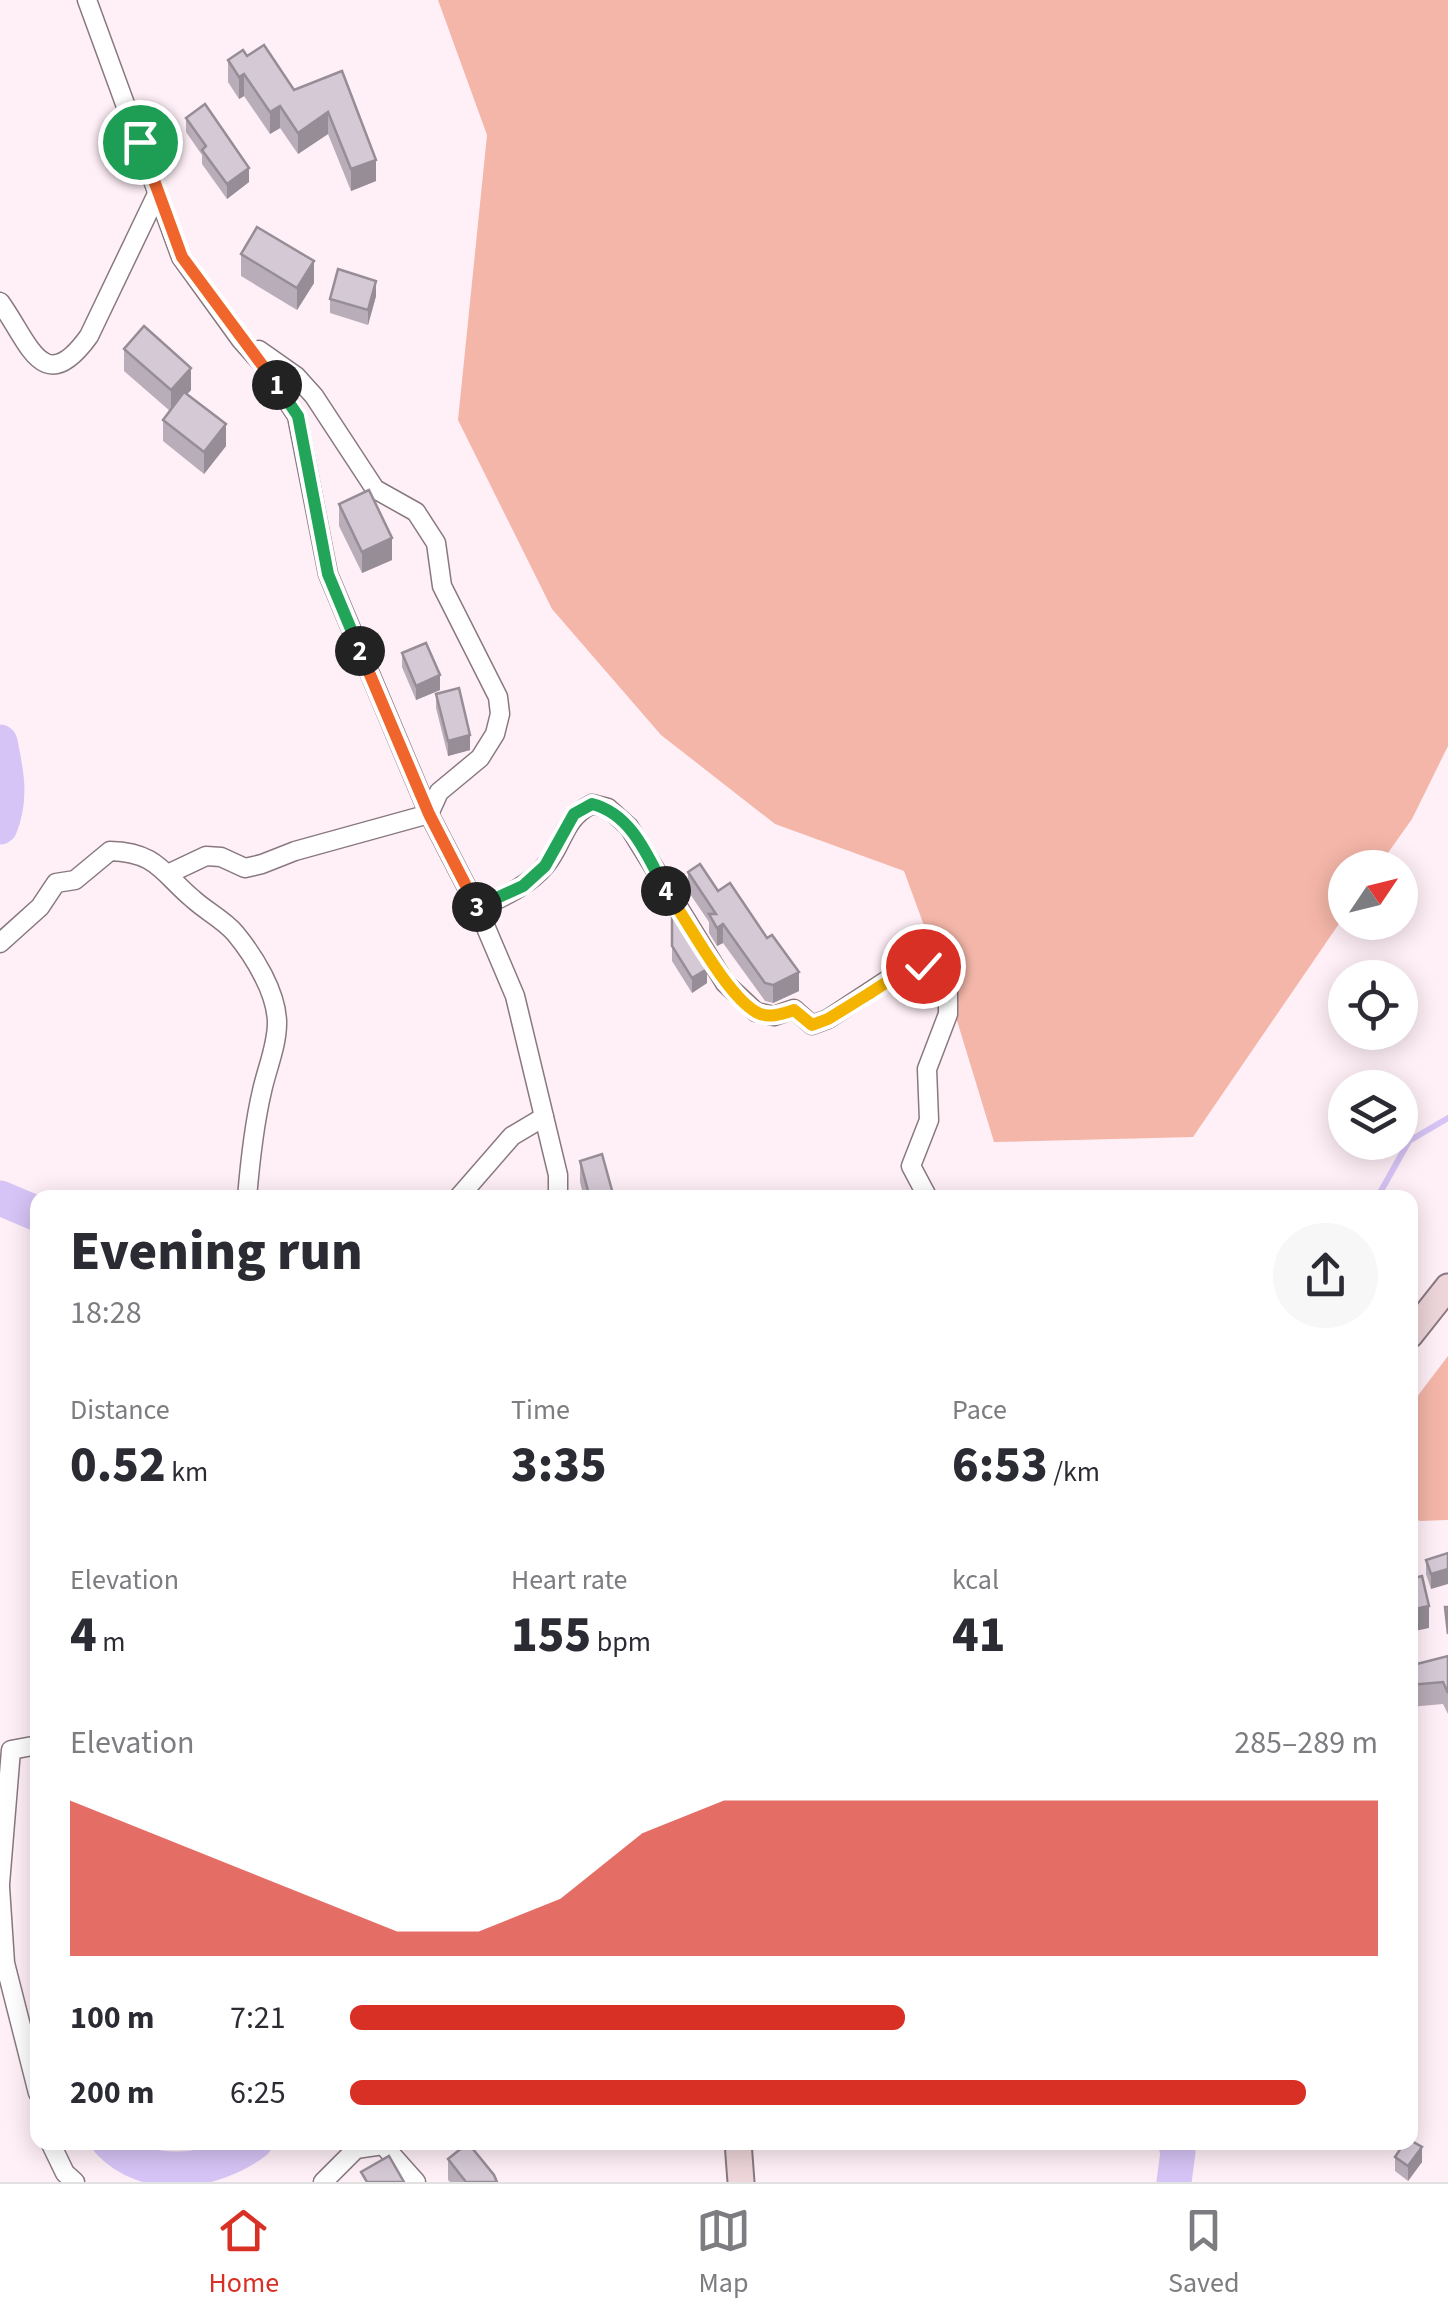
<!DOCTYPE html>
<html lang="en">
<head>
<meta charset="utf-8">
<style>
	body { margin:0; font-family:"Source Sans 3",sans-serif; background:#f7f7f7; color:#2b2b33; height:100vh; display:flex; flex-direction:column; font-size:38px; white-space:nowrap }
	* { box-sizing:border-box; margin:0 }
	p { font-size:32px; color:#7c7c81 }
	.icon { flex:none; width:55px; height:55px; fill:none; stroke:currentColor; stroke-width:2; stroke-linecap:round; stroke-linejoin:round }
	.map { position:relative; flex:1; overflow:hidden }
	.panel { position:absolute; left:30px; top:1190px; width:1388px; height:960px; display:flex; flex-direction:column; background:#fff; border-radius:20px; box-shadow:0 5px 25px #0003 }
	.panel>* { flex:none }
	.needle { width:65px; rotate:55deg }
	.buttons { position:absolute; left:1328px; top:850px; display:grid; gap:20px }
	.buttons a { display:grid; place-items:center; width:90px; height:90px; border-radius:50%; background:#fff; box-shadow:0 5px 25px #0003; font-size:50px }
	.pin { position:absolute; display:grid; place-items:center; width:85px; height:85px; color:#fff; margin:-42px; border:5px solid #fff; border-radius:50%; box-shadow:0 2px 10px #0007 }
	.km { position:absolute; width:50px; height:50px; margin:-25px; border-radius:50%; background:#222; color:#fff; font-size:28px; line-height:50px; text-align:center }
	.round { display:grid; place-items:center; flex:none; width:105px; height:105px; border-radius:52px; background:#f7f7f7 }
	.overview { display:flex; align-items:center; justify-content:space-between; height:170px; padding:0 40px }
	h1 { font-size:55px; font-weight:800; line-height:75px }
	.metrics { display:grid; grid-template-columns:repeat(3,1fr); gap:15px; height:170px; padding:10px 40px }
	.metrics div { display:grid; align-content:center }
	.metrics b { font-size:50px; font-weight:800 }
	.metrics small { font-size:28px; font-weight:400 }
	.metrics p { font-size:28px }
	.chart { height:280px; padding:20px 40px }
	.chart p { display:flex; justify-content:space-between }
	.chart svg { width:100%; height:180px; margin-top:10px; fill:#d93025; opacity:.7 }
	ul { padding:0 40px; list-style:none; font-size:32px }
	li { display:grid; grid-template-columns:160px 120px 1fr; align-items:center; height:75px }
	li i { height:25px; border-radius:12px; background:#d93025 }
	.tabs { display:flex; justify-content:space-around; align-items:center; height:140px; border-top:2px solid #e1e1e2; background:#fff; font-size:28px; color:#7c7c81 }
	.tabs a { display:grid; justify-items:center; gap:5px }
	.tabs .selected { color:#d93025 }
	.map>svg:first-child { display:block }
	.green { fill:#f4b6a9 }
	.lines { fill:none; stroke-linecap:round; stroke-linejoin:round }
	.stream { stroke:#d7c4f6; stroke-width:6 }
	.river { stroke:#d7c4f6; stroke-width:35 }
	.street-casing { stroke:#897880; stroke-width:21 }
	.secondary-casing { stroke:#897880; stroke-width:29 }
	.street { stroke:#fff; stroke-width:18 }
	.secondary { stroke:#edd5d9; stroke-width:25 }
	.wall { fill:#b8adb8 }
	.shaded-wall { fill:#968d96 }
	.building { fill:#d6c9d6; stroke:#968d96; stroke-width:2.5 }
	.split-1-casing { stroke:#fff; stroke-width:20 }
	.split-2-casing { stroke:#fff; stroke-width:20 }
	.split-3-casing { stroke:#fff; stroke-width:20 }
	.split-4-casing { stroke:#fff; stroke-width:20 }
	.split-5-casing { stroke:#fff; stroke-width:20 }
	.split-6-casing { stroke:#fff; stroke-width:20 }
	.split-1 { stroke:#f0652b; stroke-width:12 }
	.split-2 { stroke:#22a559; stroke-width:12 }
	.split-3 { stroke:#f0652b; stroke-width:12 }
	.split-4 { stroke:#22a559; stroke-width:12 }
	.split-5 { stroke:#f5b400; stroke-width:12 }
	.split-6 { stroke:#f5b400; stroke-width:12 }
</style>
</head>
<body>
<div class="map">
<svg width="1448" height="2182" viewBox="0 0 1448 2182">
	<rect width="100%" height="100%" fill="#fff0f7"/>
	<!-- green -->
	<g class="green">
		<path d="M438 0H1448V746L1412 819 1378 867 1345 868V915L1193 1137 994 1142 948 991 904 871 775 824 661 735 552 609 458 420 487 135Z"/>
		<path d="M1448 1356V1520L1420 1521 1410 1516V1406Z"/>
	</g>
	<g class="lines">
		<!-- stream -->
		<path class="stream" d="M1377 1198 1409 1141 1448 1118"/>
		<!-- river -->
		<g class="river">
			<path d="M0 742C6 771 12 798 0 827"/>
			<path d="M0 1198 38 1214"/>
			<path d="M109 2142C147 2182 212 2174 255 2142"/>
			<path d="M1174 2182 1178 2152 1175 2142"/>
		</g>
		<!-- street casing -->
		<g class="street-casing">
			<g id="street">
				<path d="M87 0 181 257 241 340 265 367 297 416 328 574 429 814 478 909 515 996 558 1175V1198"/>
				<path d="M0 302C29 342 43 400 89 336L157 194"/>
				<path d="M259 350 296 376 314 396 375 489 416 512 436 543 442 586 498 697 500 714 495 734 480 758 439 792 429 814"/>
				<path d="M170 873 206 856 221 857 245 868 262 864 295 851 429 814"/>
				<path d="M478 909C502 897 527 887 545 866 565 842 562 820 592 804L608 808 629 827 725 983 756 1012 774 1016 794 1009 812 1025 828 1019 904 969 917 963 941 982 948 991V1014L927 1069 929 1120 911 1166 928 1198"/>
				<path d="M0 943 40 907 56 883 75 880 110 851C157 852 163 874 193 899 206 911 224 920 235 933 254 956 277 993 277 1023 277 1046 267 1068 262 1091 254 1125 250 1162 247 1198"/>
				<path d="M458 1198 512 1136 544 1117"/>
				<path d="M0 1884 11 1750 38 1745"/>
				<path d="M0 1887 5 1963 38 2093"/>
				<path d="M50 2142 65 2173 75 2182"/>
				<path d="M323 2182 356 2149 383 2145 416 2182"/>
			</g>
		</g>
		<!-- secondary casing -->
		<g class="secondary-casing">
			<g id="secondary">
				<path d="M1410 1335 1448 1287"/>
				<path d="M738 2142 741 2182"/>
			</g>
		</g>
		<!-- street -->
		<use href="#street" class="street"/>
		<!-- secondary -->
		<use href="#secondary" class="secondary"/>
	</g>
	<!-- wall -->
	<g class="wall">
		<path d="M247 56 294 90 342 71 376 181 351 191 328 134 298 154 280 128 270 134 244 96 239 99 228 82V60Z"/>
		<path d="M186 118 249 182 227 199 202 164V155L186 132Z"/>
		<path d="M241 254 314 283 297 310 241 276Z"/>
		<path d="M376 296 368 325 330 313V299Z"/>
		<path d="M124 349 191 390 187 394 226 446 204 474 163 441V420L170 411 124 371Z"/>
		<path d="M339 504 392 560 362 573 339 526Z"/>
		<path d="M402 653 440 690 416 700 402 667Z"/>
		<path d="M436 694 470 750 448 756 436 708Z"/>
		<path d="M688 872 718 891 799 991 773 1003 765 1001 723 943 717 946 709 933V922L688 891Z"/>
		<path d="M672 918 707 983 692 993 672 961Z"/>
		<path d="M580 1161 613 1198H584L580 1182Z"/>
		<path d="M1410 1520 1415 1544V1566L1410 1567Z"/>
		<path d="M1448 1553 1431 1589 1426 1574V1560Z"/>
		<path d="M1448 1656V1714L1443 1704 1410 1707V1665H1413Z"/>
		<path d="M1395 2157 1422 2162 1408 2181 1395 2171Z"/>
		<path d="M448 2159 497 2182H450L448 2180Z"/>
	</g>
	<!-- shaded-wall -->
	<g class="shaded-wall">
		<path d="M244 74V96L239 99V77Z"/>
		<path d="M280 106V128L270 134V112Z"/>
		<path d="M328 112V134L298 154V133Z"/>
		<path d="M376 160V181L351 191V169Z"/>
		<path d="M249 168V182L227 199V184Z"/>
		<path d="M314 261V283L297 310V288Z"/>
		<path d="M376 281V296L368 325V310Z"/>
		<path d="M191 368V390L171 412V390Z"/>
		<path d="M226 424V446L204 474V452Z"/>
		<path d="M392 538V560L362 573V552Z"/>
		<path d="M440 675V690L416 700V686Z"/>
		<path d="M470 735V750L448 756V741Z"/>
		<path d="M723 924V943L717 946V928Z"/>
		<path d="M707 969V983L692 993V978Z"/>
		<path d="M799 972V991L773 1003V985Z"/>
		<path d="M1448 1569V1584L1431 1589V1574Z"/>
		<path d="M1429 1606V1628L1410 1632V1610Z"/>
		<path d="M1422 2147V2162L1408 2181V2166Z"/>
	</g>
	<!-- building -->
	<g class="building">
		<path d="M264 45 294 90 342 71 376 160 351 169 328 112 298 133 280 106 270 112 244 74 239 77 228 60 243 50 247 56Z"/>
		<path d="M205 104 249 168 227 184 202 150 206 146 186 118Z"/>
		<path d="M257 227 314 261 297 288 241 254Z"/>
		<path d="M338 269 376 281 368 310 330 299Z"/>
		<path d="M144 326 191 368 171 390 124 349Z"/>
		<path d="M184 392 226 424 204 452 163 420Z"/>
		<path d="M369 490 392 538 362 552 339 504Z"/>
		<path d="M426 643 440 675 416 686 402 653Z"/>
		<path d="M459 688 470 735 448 741 436 694Z"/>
		<path d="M700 864 718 891 730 883 767 938 772 935 799 972 773 985 765 983 723 924 717 928 709 914H716L688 872Z"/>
		<path d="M672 918H680L707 969 692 978 672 946Z"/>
		<path d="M602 1154 613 1194 608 1195 609 1198H590L580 1161Z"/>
		<path d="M1410 1520 1415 1544 1410 1545Z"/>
		<path d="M1448 1553V1569L1431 1574 1426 1560Z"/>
		<path d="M1422 1576 1429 1606 1410 1610V1579Z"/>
		<path d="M1445 1607H1448V1634Z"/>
		<path d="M1448 1656V1693L1443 1682 1410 1685V1665H1413Z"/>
		<path d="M1410 2140 1422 2147 1408 2166 1395 2157 1405 2142H1410Z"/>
		<path d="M468 2143 494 2175 497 2182H466L448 2159Z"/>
		<path d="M389 2156 404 2182H367L361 2172Z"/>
	</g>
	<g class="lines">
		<!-- split-1 casing -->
		<g class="split-1-casing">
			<path id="split-1" d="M140 142 182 257 277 385"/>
		</g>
		<!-- split-2 casing -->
		<g class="split-2-casing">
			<path id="split-2" d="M277 385 298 416 328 574 360 651"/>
		</g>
		<!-- split-3 casing -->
		<g class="split-3-casing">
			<path id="split-3" d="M360 651 429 814 477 907"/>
		</g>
		<!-- split-4 casing -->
		<g class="split-4-casing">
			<path id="split-4" d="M477 907 523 886 545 866 574 814 592 804C632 814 648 857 666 891"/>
		</g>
		<!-- split-5 casing -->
		<g class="split-5-casing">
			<path id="split-5" d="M666 891C689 922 725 994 756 1012 768 1019 782 1014 794 1010L812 1025 828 1019 870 993"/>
		</g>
		<!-- split-6 casing -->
		<g class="split-6-casing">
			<path id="split-6" d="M870 993 916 963 923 966"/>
		</g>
		<!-- split-1 -->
		<use href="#split-1" class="split-1"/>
		<!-- split-2 -->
		<use href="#split-2" class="split-2"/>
		<!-- split-3 -->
		<use href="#split-3" class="split-3"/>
		<!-- split-4 -->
		<use href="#split-4" class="split-4"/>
		<!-- split-5 -->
		<use href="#split-5" class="split-5"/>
		<!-- split-6 -->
		<use href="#split-6" class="split-6"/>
	</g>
</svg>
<div class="buttons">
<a><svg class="needle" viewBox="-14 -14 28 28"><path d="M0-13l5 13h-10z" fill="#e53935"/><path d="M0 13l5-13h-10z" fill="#7c7c81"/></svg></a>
<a><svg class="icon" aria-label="locate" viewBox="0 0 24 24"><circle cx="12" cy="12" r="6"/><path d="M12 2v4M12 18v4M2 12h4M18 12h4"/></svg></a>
<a><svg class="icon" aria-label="layers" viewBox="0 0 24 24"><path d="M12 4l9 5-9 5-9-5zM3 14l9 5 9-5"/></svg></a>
</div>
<div class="pin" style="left:140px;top:142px;background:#1e9e55"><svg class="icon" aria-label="arrive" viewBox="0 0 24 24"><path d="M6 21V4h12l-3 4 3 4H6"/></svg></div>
<div class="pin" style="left:923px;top:966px;background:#d93025"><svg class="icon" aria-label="check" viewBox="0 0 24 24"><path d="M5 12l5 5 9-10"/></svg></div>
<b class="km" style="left:277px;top:385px">1</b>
<b class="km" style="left:360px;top:651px">2</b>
<b class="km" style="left:477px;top:907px">3</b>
<b class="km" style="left:666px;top:891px">4</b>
<section class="panel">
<div class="overview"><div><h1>Evening run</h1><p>18:28</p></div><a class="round"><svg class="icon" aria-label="share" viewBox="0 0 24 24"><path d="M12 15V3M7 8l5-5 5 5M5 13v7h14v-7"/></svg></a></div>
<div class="metrics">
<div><p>Distance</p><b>0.52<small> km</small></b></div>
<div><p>Time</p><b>3:35</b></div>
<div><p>Pace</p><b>6:53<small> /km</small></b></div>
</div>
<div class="metrics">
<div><p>Elevation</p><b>4<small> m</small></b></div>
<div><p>Heart rate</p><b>155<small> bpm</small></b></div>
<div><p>kcal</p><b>41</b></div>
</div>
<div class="chart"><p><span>Elevation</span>285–289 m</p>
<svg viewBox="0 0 160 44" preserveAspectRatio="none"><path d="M0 44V6L10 14L20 22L30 30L40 38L50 38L60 30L70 14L80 6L90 6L100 6L110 6L120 6L130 6L140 6L150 6L160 6V44z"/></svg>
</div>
<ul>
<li><b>100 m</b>7:21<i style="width:54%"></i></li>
<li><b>200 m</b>6:25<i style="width:93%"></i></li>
</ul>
</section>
</div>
<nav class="tabs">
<a class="selected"><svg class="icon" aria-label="home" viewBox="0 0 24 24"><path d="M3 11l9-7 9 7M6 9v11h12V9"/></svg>Home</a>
<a><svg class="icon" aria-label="map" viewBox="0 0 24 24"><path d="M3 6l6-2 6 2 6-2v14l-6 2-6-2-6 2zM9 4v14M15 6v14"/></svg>Map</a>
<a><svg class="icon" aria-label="saved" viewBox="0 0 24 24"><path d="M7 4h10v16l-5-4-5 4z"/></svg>Saved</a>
</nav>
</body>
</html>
